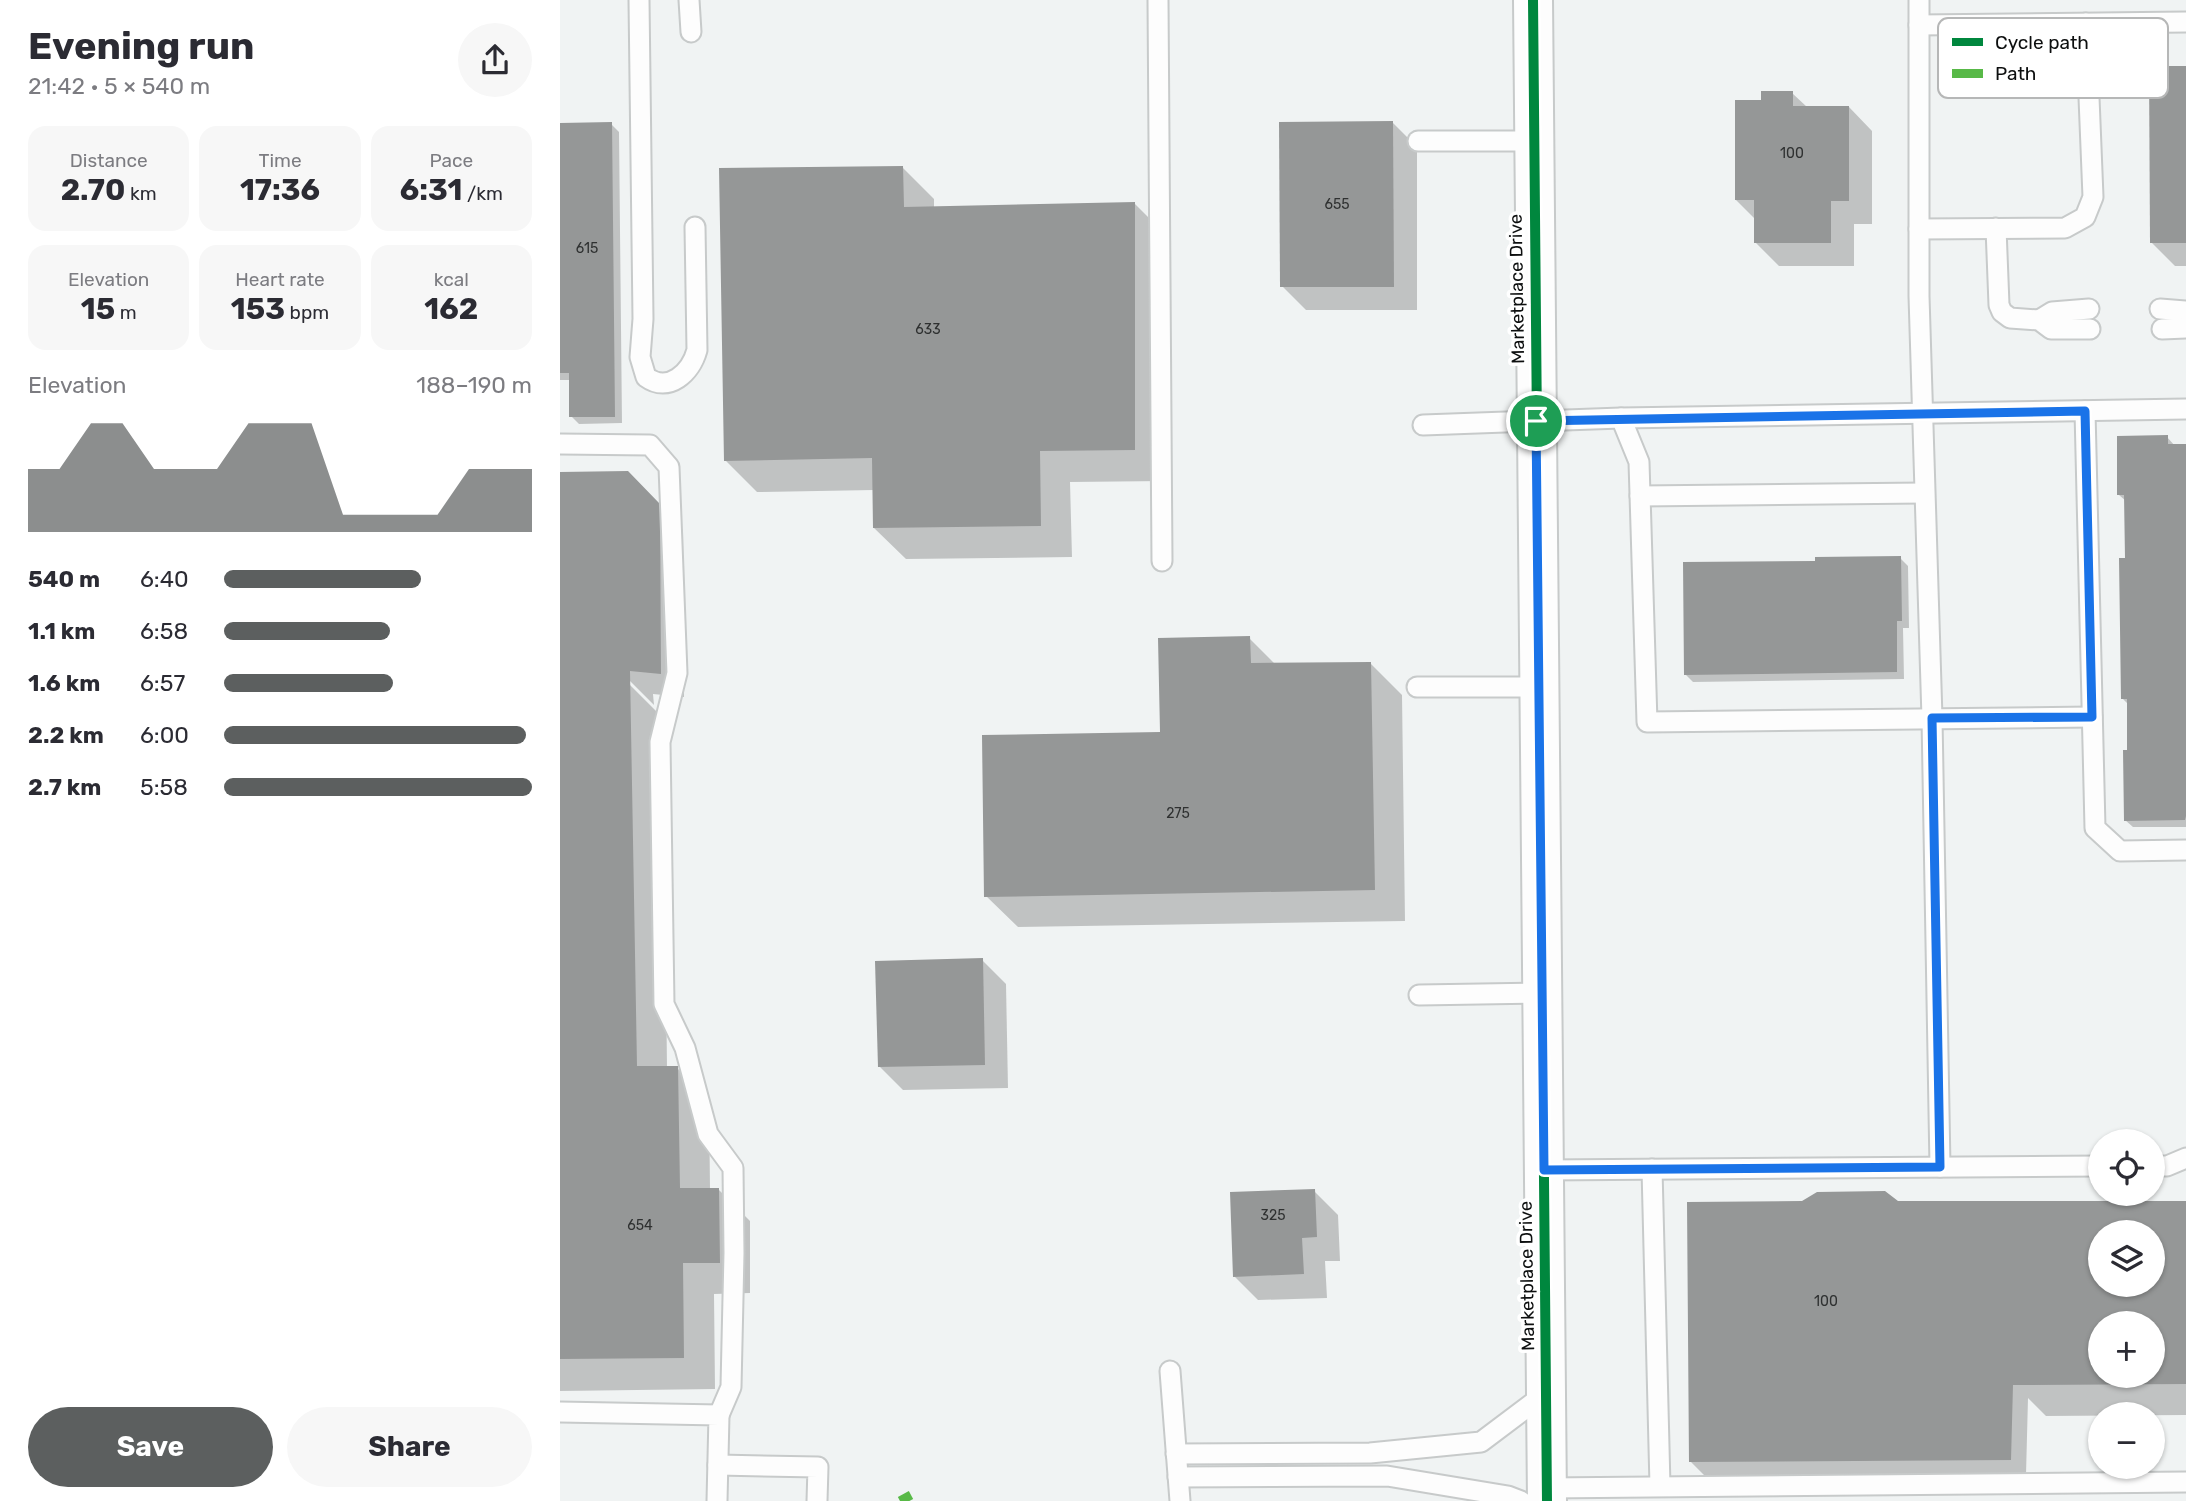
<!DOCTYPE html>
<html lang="en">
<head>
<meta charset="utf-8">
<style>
	body { margin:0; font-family:Rubik,sans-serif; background:#f7f7f7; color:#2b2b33; height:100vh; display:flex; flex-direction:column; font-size:26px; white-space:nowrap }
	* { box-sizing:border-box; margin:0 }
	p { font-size:23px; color:#7c7c81 }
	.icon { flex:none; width:38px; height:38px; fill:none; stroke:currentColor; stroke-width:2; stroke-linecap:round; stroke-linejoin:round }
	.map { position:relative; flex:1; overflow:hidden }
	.drawer { display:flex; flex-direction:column; background:#fff; width:560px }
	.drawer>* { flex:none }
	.tools { position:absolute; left:1528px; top:1129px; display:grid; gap:14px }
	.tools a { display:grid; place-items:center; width:77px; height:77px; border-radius:50%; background:#fff; box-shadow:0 2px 5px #0004; font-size:35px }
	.pin { position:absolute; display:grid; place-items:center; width:60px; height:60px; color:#fff; margin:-30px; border:4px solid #fff; border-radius:50%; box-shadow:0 2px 7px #0007 }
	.round { display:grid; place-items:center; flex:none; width:74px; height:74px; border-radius:37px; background:#f7f7f7 }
	.summary { display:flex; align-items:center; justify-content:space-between; height:119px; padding:0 28px }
	h1 { font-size:38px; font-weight:700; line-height:52px }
	.stats { display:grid; grid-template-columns:repeat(3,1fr); gap:10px; height:119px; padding:7px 28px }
	.stats div { display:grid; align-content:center; border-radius:18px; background:#f7f7f7; text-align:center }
	.stats b { font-size:30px; font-weight:700 }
	.stats small { font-size:19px; font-weight:400 }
	.stats p { font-size:19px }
	.chart { height:196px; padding:14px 28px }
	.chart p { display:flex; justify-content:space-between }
	.chart svg { width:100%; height:126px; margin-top:7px; fill:#5c5f5f; opacity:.7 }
	.button { display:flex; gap:14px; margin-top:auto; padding:14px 28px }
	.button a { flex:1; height:80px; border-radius:42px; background:#5c5f5f; color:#fff; font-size:28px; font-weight:700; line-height:80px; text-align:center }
	.button a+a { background:#f7f7f7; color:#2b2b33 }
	ul { padding:0 28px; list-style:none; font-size:23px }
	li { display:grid; grid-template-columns:112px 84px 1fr; align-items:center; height:52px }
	li i { height:18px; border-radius:9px; background:#5c5f5f }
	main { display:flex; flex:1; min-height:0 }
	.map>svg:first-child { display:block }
	.shadow { fill:#0003; fill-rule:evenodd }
	.building { fill:#959797; fill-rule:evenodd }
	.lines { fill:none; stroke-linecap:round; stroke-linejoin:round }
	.service-casing { stroke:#c7caca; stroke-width:23 }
	.tertiary-casing { stroke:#c7caca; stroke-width:42 }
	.service { stroke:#fdfdfd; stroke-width:19 }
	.tertiary { stroke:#fdfdfd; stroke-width:38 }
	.quiet { stroke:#58b947; stroke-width:9; stroke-dasharray:18 9; stroke-linecap:butt }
	.cycleway-casing { stroke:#fff; stroke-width:15 }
	.cycleway { stroke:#00873e; stroke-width:10 }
	.route-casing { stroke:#fff; stroke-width:14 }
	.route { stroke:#1a73e8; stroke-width:9 }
	.labels { text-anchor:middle; stroke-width:7; stroke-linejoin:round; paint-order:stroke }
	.number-label { font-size:14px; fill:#2f3131 }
	.street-label { font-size:18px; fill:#0d0f0f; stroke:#fff }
	.key { fill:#fff; stroke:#b6b7b7; stroke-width:2 }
	.key-label { font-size:19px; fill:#0d0f0f }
</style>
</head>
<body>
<main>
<section class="drawer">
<div class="summary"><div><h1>Evening run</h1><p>21:42 · 5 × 540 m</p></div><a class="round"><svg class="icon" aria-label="share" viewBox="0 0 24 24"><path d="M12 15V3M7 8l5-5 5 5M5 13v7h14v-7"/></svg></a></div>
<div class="stats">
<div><p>Distance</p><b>2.70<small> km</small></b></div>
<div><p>Time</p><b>17:36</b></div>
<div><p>Pace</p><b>6:31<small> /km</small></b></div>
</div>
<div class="stats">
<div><p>Elevation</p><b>15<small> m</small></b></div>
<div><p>Heart rate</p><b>153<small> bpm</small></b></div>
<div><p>kcal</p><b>162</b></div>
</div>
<div class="chart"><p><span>Elevation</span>188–190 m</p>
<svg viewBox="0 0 160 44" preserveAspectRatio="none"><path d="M0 44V22L10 22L20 6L30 6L40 22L50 22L60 22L70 6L80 6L90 6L100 38L110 38L120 38L130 38L140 22L150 22L160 22V44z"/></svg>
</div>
<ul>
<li><b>540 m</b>6:40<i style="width:64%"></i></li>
<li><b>1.1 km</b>6:58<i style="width:54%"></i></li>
<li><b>1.6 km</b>6:57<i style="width:55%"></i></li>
<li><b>2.2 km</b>6:00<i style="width:98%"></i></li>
<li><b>2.7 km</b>5:58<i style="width:100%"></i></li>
</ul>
<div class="button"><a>Save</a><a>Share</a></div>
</section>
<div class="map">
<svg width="1626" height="1501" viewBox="0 0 1626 1501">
	<rect width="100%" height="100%" fill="#f0f3f3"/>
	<!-- shadow -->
	<g class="shadow">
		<path d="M1626 68V266H1615L1591 242Z"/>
		<path d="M1232 93 1247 107H1289L1312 131V224H1294V266H1219L1195 242V219L1176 200 1203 102Z"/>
		<path d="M833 123 857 147V310H746L722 286Z"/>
		<path d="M51 124 59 132 62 423 19 424 11 416 10 380H0V125Z"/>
		<path d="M342 167 374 199V208L575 204 606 235 605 481 510 482 512 557 346 559 314 528V490L197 492 165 460Z"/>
		<path d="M1607 437 1615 446 1626 445V827H1573L1565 820 1569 752 1568 704 1562 698 1567 560 1566 501 1559 495Z"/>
		<path d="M68 473 123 530 124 697 93 694 94 705 70 681V685L103 718 107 1068H117L149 1099 150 1189H158L190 1221V1293L154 1294 155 1389 0 1391V474Z"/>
		<path d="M1340 558 1348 566 1349 628H1343L1344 679 1133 682 1125 674Z"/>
		<path d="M689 638 716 665 810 663 842 695 845 921 458 927 426 896 601 734Z"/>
		<path d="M422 960 446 984 448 1088 343 1090 319 1066Z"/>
		<path d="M754 1191 778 1215 780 1261H765L767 1298 698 1300 674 1276Z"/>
		<path d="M1626 1202V1415L1486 1416 1468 1398 1466 1475 1146 1477 1131 1462 1337 1203ZM1540 1232H1592V1284H1540ZM1540 1323H1592V1376H1540Z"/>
	</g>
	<!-- building -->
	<g class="building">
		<path d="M1589 66H1626V243H1590Z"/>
		<path d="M1201 91H1233V106H1289V201H1271V243H1194V200H1175V100H1201Z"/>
		<path d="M833 121 834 287H720L719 122Z"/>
		<path d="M52 122 55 417H9V373H0V123Z"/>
		<path d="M343 166 344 207 575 202V450L480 451 481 526 313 528 312 458 164 461 159 168Z"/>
		<path d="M1608 435V444H1626V816L1625 820 1564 821 1563 750H1567V699H1561L1559 558H1565L1564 495H1557V436Z"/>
		<path d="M68 471 100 504 101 674 70 671 77 1066H118L120 1188H159L160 1263H123L124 1358 0 1359V472Z"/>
		<path d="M1341 556 1342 621H1337V672L1124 675 1123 562 1255 561V557Z"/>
		<path d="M690 636 691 663 811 662 815 890 424 897 422 735 600 732 598 638Z"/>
		<path d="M423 958 425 1065 318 1067 315 961Z"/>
		<path d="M755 1189 757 1237 742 1238 744 1274 673 1277 670 1192Z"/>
		<path d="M1325 1191 1338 1201H1626V1384L1453 1385 1451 1460 1129 1462 1127 1202 1242 1201 1257 1192ZM1540 1232H1592V1284H1540ZM1540 1323H1592V1376H1540Z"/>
	</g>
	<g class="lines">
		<!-- service casing -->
		<g class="service-casing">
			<g id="service">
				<path d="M79 0 83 319 80 357 86 377C109 394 131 372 137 350L135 227"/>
				<path d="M129 0 131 32"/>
				<path d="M598 0 602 561"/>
				<path d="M1359 0V296L1372 718 1380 1167"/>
				<path d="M1359 25 1626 22"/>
				<path d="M858 141H973"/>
				<path d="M1436 228 1439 305 1442 312 1450 318 1479 320 1491 329H1530"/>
				<path d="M1359 229 1505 228 1525 217 1533 197 1526 23"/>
				<path d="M1600 309 1626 311"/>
				<path d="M1479 320 1492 312 1529 309"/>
				<path d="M1602 329 1626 328"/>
				<path d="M1525 411 1535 828 1560 851 1626 850"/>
				<path d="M1061 418 1079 462 1087 722 1532 717"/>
				<path d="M863 425 1061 418 1626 409"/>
				<path d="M0 444 90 445 109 467 117 673 100 742 104 1004 125 1048 148 1134 173 1168 174 1253 171 1387 159 1415"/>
				<path d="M1080 496 1364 493"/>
				<path d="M857 687H979"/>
				<path d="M859 995 982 993"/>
				<path d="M1592 1166H1607L1626 1158"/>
				<path d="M1092 1169 1100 1486"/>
				<path d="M984 1170 1540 1166"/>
				<path d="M610 1371 620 1501"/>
				<path d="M0 1412 159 1415 157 1501"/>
				<path d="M616 1454 810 1453 921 1442 986 1393"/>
				<path d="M158 1465 258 1467 257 1501"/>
				<path d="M618 1477 827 1476 948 1496 961 1501"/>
				<path d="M987 1488 1626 1482"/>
			</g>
		</g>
		<!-- tertiary casing -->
		<g class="tertiary-casing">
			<path id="tertiary" d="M973 0 987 1501"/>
		</g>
		<!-- service -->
		<use href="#service" class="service"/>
		<!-- tertiary -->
		<use href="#tertiary" class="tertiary"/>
		<!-- quiet -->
		<path class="quiet" d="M340 1501 351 1495"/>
		<!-- cycleway casing -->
		<g class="cycleway-casing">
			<path id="cycleway" d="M973 0 987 1501"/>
		</g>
		<!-- cycleway -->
		<use href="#cycleway" class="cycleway"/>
	</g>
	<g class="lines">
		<!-- route casing -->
		<g class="route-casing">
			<path id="route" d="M1525 411 1532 717 1372 718 1380 1167 984 1170 976 421Z"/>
		</g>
		<!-- route -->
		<use href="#route" class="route"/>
	</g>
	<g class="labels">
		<!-- number labels -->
		<g class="number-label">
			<text x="1232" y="158">100</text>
			<text x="777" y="209">655</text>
			<text x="27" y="253">615</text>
			<text x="368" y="334">633</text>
			<text x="618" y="818">275</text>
			<text x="713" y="1220">325</text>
			<text x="80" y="1230">654</text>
			<text x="1266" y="1306">100</text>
		</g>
		<!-- street labels -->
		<g class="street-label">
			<text transform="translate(957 289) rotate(-91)" y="6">Marketplace Drive</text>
			<text transform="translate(967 1276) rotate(-91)" y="6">Marketplace Drive</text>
		</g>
	</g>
	<!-- legend -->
	<rect x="1378" y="18" width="230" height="80" rx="10" class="key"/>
	<rect x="1392" y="38" width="31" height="8" fill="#00873e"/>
	<rect x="1392" y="69" width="31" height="9" fill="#58b947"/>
	<g class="key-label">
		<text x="1435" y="49">Cycle path</text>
		<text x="1435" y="80">Path</text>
	</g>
</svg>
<div class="tools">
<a><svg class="icon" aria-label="locate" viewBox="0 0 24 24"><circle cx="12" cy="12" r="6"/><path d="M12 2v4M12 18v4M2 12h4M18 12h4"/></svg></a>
<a><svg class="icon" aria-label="layers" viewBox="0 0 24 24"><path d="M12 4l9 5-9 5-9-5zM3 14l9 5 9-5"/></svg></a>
<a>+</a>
<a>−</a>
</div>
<div class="pin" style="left:976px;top:421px;background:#1e9e55"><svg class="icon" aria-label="arrive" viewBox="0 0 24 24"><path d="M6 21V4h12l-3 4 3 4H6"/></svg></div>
</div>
</main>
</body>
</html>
